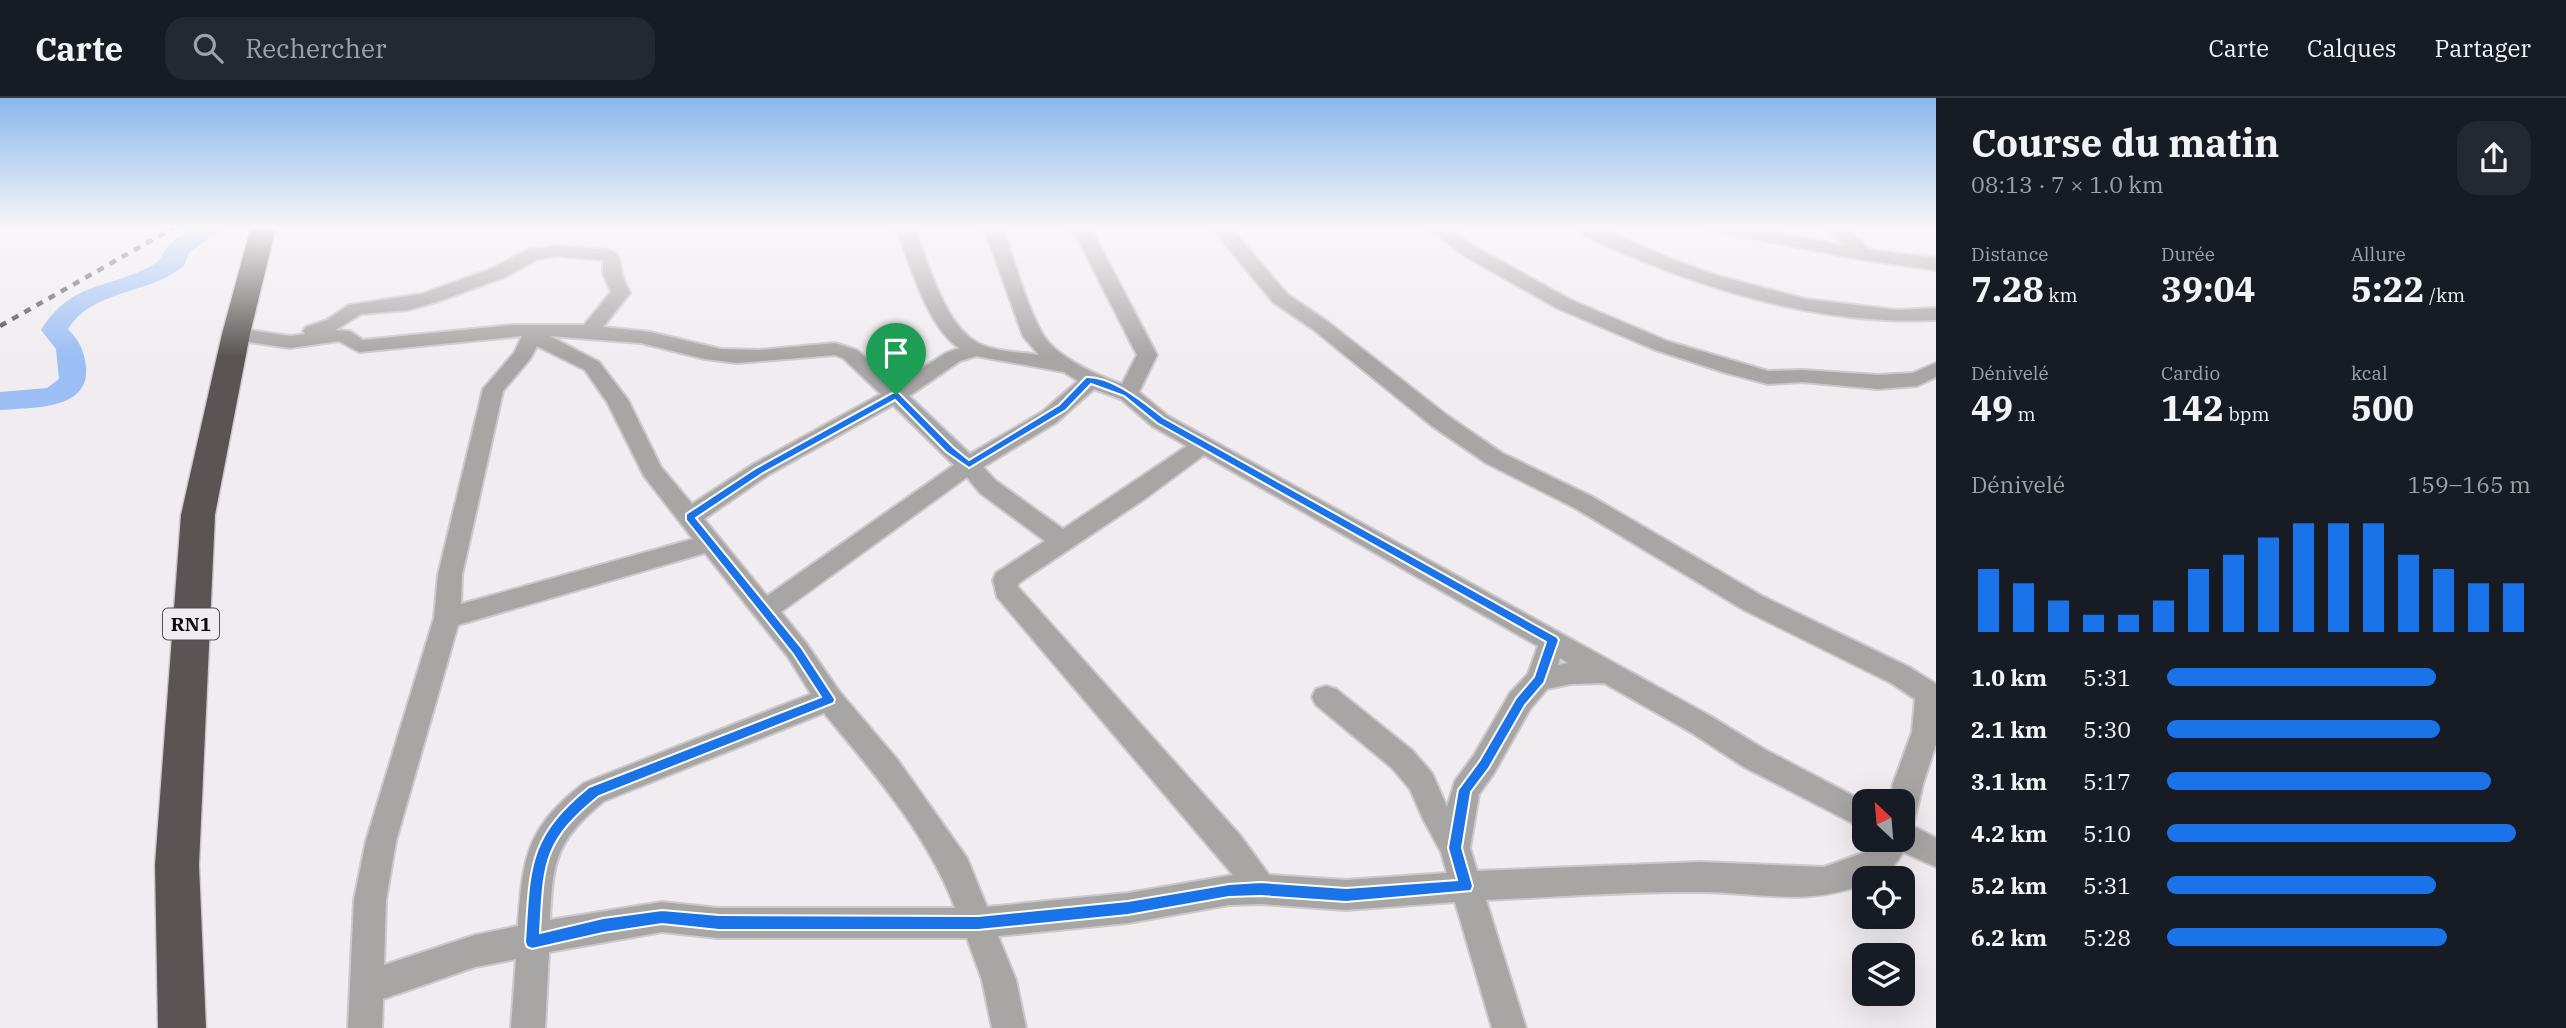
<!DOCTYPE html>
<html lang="fr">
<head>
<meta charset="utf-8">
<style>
	body { margin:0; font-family:"IBM Plex Serif",serif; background:#242831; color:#f1f3f6; height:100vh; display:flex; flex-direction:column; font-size:26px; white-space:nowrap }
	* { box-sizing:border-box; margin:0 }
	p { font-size:23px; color:#9ea1a6 }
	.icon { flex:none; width:38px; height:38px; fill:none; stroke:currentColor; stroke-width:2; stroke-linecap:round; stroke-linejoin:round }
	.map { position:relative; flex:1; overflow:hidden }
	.panel { display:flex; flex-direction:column; background:#171b24; width:630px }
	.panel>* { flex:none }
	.needle { width:46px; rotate:334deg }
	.tools { position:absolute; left:1852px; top:691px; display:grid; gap:14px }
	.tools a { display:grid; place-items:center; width:63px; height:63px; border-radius:14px; background:#171b24; box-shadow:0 7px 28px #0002; font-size:35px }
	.pin { position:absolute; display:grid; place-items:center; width:60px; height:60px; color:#fff; margin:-72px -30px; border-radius:50% 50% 50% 0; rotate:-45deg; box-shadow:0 0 7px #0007 }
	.pin .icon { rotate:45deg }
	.round { display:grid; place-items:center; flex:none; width:74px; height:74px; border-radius:21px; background:#242831 }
	.head { display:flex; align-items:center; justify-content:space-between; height:119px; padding:0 35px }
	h1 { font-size:38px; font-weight:700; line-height:52px }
	.figures { display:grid; grid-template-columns:repeat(3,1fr); gap:10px; height:119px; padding:7px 35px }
	.figures div { display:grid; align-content:center }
	.figures b { font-size:35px; font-weight:700 }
	.figures small { font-size:19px; font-weight:400 }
	.figures p { font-size:19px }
	.chart { height:196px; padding:14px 35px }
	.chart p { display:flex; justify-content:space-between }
	.chart svg { width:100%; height:126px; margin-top:7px; stroke:#1a73e8; stroke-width:6 }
	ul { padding:0 35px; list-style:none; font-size:23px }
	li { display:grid; grid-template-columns:112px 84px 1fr; align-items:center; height:52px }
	li i { height:18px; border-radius:9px; background:#1a73e8 }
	header { display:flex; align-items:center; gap:42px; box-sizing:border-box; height:98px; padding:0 35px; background:#171b24; border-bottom:2px solid #363941 }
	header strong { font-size:33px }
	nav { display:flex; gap:38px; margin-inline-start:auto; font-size:24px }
	.search { width:490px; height:63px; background:#242831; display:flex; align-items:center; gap:18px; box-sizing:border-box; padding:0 24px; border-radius:21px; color:#9ea1a6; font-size:26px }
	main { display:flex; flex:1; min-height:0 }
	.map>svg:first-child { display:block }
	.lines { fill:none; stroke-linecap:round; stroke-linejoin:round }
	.river { fill:#9bbef4; fill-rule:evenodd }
	.minor-casing { stroke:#ccc8cc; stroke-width:4 }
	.highway-casing { stroke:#ccc8cc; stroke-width:3 }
	.minor { fill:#a8a5a5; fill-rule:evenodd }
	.highway { fill:#5a5554; fill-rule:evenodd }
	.rail { stroke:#474547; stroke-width:4.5; stroke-dasharray:7 7; stroke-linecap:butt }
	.route { fill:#1a73e8; stroke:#fff; stroke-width:2; fill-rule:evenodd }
	.labels { text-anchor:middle; stroke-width:5; stroke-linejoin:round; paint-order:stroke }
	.shield { fill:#f0ecf0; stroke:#525152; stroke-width:2 }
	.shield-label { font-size:19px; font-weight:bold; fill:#0f0e0f }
</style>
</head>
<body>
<header>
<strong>Carte</strong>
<div class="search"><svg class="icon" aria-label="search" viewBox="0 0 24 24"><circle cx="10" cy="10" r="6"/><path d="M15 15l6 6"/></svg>Rechercher</div>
<nav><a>Carte</a><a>Calques</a><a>Partager</a></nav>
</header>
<main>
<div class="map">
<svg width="1936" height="930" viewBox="0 0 1936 930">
	<rect width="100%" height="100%" fill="#f0ecf0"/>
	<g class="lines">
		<!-- river -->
		<path class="river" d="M195 129H223L189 155 184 168 172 176C139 196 90 195 68 231 80 244 84 252 86 269 90 313 31 309 0 312V294L47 290 59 281 56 251 41 232C72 183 105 192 151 168 162 162 161 157 168 148 175 141 186 135 195 129Z"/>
		<!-- minor casing -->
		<g class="minor-casing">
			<g id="minor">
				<path d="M896 129H914C928 164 945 230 980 246 996 254 1021 254 1039 257L1023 238 984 129H1002C1014 161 1026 207 1042 235 1055 259 1098 278 1122 286L1137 257 1072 129H1090L1157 257 1139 294 1168 318 1712 619 1764 651 1865 704 1864 731 1744 669 1692 635 1604 585 1571 586 1547 591 1530 611 1494 675 1479 696 1470 750 1477 773 1701 764 1824 769 1871 752 1877 742H1902V704H1890L1893 686 1912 634 1915 601 1891 585 1744 512 1575 410 1486 365 1432 328 1314 232 1273 204 1211 129H1230L1287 196 1328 224 1448 318 1502 355 1591 398 1762 498 1909 569 1936 586V646L1923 686 1913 728 1936 740V769L1903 754C1893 771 1885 780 1864 780V786C1805 809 1760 794 1700 794 1629 793 1557 799 1486 802L1526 930H1492L1455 804 1346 812 1261 806 1229 807 1128 825 998 838 1016 882 1026 930H992L982 882 967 840H718L662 834 549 854 545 930H511L516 861 475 869 383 901 382 930H348L354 802 366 743 434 520 438 477 483 291 514 255 522 238 359 254 339 243 290 250 236 242 229 240 226 236 229 232 236 230 290 238 305 236 303 233 306 229 327 222 349 207 422 196 491 171 527 152 557 148 608 152C624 156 618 167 623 179 625 185 628 190 630 195L603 229 650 234 721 251 759 252 835 245 857 252 896 287 946 255 959 250C926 227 911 167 896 129ZM557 158 603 162V176L611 194 584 227H513L363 242 350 233 335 232 361 216 408 212 436 204 505 179 538 161ZM550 238 641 245 705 261 737 265 835 257 843 260 881 296 752 367 692 406 661 369 628 302 599 264ZM537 248 585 272 607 304 644 378 693 441 461 506 462 477 503 293 530 261ZM976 258 1064 274 1078 283 1042 314 970 356 909 298 960 263ZM1094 291 1121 301 1152 328 1187 348 1063 431 996 383 983 369 1057 324ZM893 307 954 367 767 498 704 421 768 377ZM1204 357 1538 548 1528 576 1510 595 1474 657 1455 683 1447 709 1432 675 1412 652 1336 591 1326 588 1316 591 1312 599 1316 607 1392 670 1410 691 1423 721 1441 754 1447 775 1346 782 1269 777 1240 737 1018 489V486L1026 480 1146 400ZM967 379 980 395 1045 443 996 475 993 482 997 499 1233 777 1128 795 987 809 967 760 897 661 839 593 806 545 781 514ZM705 455 788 559 811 596 584 685C526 730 523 759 518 828L475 837 384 867 386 802 396 743 458 527ZM1560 560 1568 565 1558 567ZM824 615C873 674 928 737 955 810H718L662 804 550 822C553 761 556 743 604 703Z"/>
				<path d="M1427 129H1448L1477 150 1571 202 1667 243 1768 273 1802 272 1878 277 1913 275 1936 265V279L1917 288 1878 291 1802 284 1768 286 1726 275 1653 251 1557 210 1465 158Z"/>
				<path d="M1576 129H1599L1668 160 1715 177 1805 201 1897 212 1936 210V222C1832 227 1728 199 1633 159 1616 151 1589 143 1576 129Z"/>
				<path d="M1710 129H1748L1844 148 1825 129H1845L1870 152 1936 160V172L1865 162 1719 134Z"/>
			</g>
		</g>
		<!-- highway casing -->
		<g class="highway-casing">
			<path id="highway" d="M251 129H276L250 236 215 417 199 767 206 930H158L155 767 181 417 222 236Z"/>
		</g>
		<!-- minor -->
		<use href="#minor" class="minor"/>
		<!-- highway -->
		<use href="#highway" class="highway"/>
		<!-- rail -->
		<path class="rail" d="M0 228 175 129"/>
	</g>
	<!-- sky -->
	<linearGradient id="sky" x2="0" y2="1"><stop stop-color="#89b8ed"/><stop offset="0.5" stop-color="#f8f6f8"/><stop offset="1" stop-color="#f8f6f8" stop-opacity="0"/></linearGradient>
	<rect width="1936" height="259" fill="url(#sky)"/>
	<!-- route -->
	<path class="route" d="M1086 279C1113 278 1144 305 1164 320L1557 539 1559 542 1544 585 1525 607 1489 670 1471 694 1462 750 1473 788 1471 793 1346 804 1261 798 1229 799 1128 817 978 832H719L662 826 603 835 532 851 527 849 525 844C530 770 527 739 589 689L821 599 793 556 686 422V416L756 370 892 295H899L953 349 969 362 1059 307ZM1091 286 1124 298 1157 325 1546 544 1534 579 1516 600 1480 662 1458 692 1448 750 1457 782 1346 790 1261 784 1229 786 1128 803 978 818 719 817 662 812 603 820 540 835C544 766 542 744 599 698L834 605 835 601 801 549 696 420 763 375 895 302 946 354 969 370 1066 312Z"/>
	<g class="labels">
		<!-- shield labels -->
		<rect class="shield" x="163" y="510.5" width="56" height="31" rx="5"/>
		<g class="shield-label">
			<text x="191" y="533">RN1</text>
		</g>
	</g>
</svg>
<div class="tools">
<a><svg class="needle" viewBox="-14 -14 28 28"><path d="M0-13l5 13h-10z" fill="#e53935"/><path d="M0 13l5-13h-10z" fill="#9ea1a6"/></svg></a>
<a><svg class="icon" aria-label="locate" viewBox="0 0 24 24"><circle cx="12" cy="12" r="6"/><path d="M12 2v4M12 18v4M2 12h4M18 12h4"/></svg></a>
<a><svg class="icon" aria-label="layers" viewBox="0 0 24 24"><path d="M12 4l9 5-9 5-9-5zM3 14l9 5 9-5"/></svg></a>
</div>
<div class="pin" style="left:896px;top:297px;background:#1e9e55"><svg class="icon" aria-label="arrive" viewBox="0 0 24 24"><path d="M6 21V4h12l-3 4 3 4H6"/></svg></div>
</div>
<section class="panel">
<div class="head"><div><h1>Course du matin</h1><p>08:13 · 7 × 1.0 km</p></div><a class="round"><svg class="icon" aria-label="share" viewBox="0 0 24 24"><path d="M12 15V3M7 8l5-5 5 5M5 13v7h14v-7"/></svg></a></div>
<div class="figures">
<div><p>Distance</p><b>7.28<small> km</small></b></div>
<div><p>Durée</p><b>39:04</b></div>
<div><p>Allure</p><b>5:22<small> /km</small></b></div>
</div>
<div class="figures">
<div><p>Dénivelé</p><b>49<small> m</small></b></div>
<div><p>Cardio</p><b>142<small> bpm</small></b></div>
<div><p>kcal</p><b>500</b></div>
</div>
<div class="chart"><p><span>Dénivelé</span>159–165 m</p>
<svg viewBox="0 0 160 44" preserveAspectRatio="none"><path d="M5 44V22M15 44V27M25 44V33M35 44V38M45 44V38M55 44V33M65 44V22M75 44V17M85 44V11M95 44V6M105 44V6M115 44V6M125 44V17M135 44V22M145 44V27M155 44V27"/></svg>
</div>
<ul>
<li><b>1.0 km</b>5:31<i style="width:74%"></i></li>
<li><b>2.1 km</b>5:30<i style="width:75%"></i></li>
<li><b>3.1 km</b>5:17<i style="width:89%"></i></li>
<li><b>4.2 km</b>5:10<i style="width:96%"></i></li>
<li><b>5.2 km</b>5:31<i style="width:74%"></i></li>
<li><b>6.2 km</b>5:28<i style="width:77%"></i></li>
</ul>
</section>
</main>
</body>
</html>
